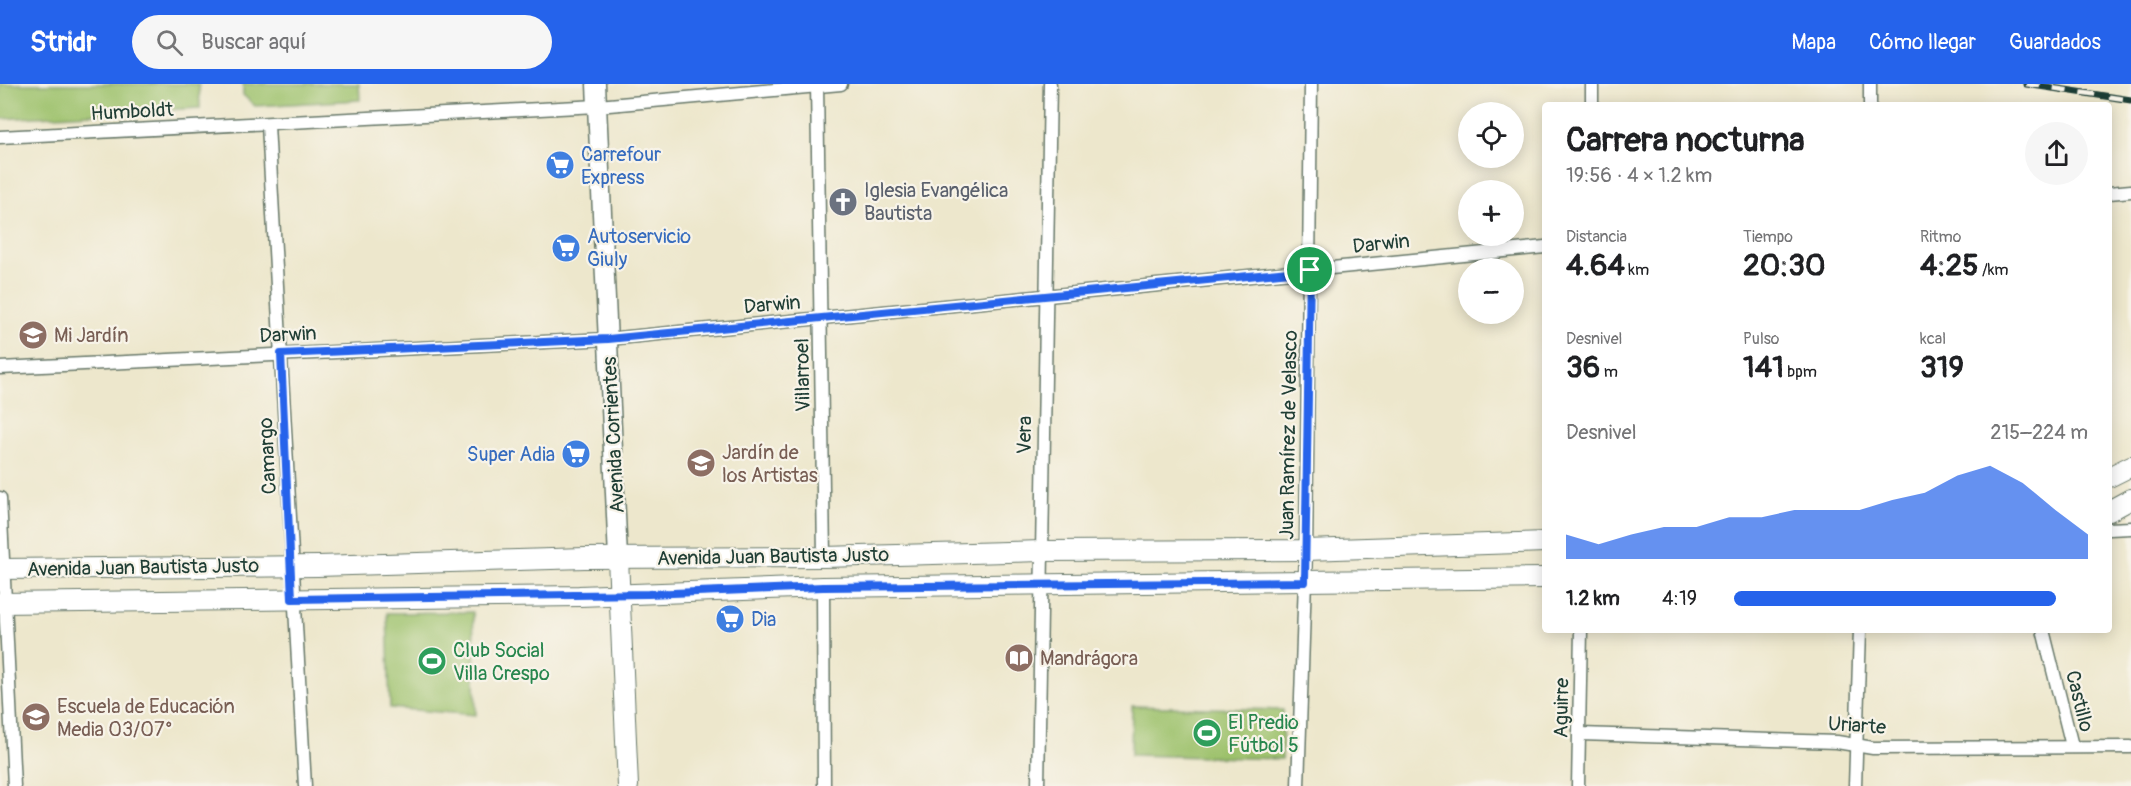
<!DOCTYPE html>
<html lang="es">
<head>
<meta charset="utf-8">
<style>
	body { margin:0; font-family:Pangolin,sans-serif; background:#f6f6f6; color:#202124; height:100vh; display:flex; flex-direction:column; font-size:22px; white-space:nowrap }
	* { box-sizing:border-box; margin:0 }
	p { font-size:20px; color:#757577 }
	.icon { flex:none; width:33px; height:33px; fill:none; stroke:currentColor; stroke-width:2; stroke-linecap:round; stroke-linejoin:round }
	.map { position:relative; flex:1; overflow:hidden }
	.drawer { position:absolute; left:1542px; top:18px; width:570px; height:531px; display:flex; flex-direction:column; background:#fff; border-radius:6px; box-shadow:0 3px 15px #0003 }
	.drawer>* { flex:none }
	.buttons { position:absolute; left:1458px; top:18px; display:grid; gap:12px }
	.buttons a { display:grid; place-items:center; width:66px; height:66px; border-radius:50%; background:#fff; box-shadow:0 3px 15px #0003; font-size:30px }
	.pin { position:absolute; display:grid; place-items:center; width:51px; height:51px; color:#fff; margin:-26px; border:3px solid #fff; border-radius:50%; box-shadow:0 2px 6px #0007 }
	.round { display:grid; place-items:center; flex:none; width:63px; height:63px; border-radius:32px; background:#f6f6f6 }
	.overview { display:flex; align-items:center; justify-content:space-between; height:102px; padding:0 24px }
	h1 { font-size:33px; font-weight:800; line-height:45px }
	.figures { display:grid; grid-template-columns:repeat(3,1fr); gap:9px; height:102px; padding:6px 24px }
	.figures div { display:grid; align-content:center }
	.figures b { font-size:30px; font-weight:800 }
	.figures small { font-size:16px; font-weight:400 }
	.figures p { font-size:16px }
	.chart { height:168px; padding:12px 24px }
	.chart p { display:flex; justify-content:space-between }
	.chart svg { width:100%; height:108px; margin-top:6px; fill:#2563eb; opacity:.7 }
	ul { padding:0 24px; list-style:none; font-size:20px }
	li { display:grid; grid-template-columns:96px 72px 1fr; align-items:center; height:45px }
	li i { height:15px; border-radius:8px; background:#2563eb }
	header { display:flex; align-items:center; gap:36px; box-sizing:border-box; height:84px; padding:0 30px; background:#2563eb; color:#fff }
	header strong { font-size:28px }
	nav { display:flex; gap:33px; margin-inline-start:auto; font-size:21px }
	.search { width:420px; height:54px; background:#f6f6f6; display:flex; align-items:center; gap:15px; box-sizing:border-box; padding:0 21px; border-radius:33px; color:#757577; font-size:22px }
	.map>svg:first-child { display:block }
	.garden { fill:#9cc16b; stroke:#5e7f50; stroke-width:1.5 }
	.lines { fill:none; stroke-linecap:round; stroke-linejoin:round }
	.minor-casing { stroke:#677869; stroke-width:15 }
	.secondary-casing { stroke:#677869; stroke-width:21 }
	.primary-casing { stroke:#677869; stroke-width:22 }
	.minor { stroke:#fff; stroke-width:12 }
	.secondary { stroke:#fff; stroke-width:18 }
	.primary { stroke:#fff; stroke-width:20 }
	.rail-casing { stroke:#1f3d34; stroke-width:7 }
	.rail { stroke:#f7f3e8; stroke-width:4.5; stroke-dasharray:14; stroke-linecap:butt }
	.route-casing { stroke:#fff; stroke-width:12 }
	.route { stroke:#2563eb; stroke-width:8 }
	.labels { text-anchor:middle; stroke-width:4.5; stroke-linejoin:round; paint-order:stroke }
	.street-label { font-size:20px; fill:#1f3d34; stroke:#f7f3e8 }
	.shop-label { font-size:20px; fill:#366cbe; stroke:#f7f3e8; text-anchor:start }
	.worship-label { font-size:20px; fill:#5b616d; stroke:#f7f3e8; text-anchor:start }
	.education-label { font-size:20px; fill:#785e54; stroke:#f7f3e8; text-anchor:start }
	.leisure-label { font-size:20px; fill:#27864d; stroke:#f7f3e8; text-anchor:start }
</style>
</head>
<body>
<header>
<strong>Stridr</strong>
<div class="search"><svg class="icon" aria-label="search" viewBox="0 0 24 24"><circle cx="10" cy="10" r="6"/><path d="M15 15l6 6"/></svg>Buscar aquí</div>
<nav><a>Mapa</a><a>Cómo llegar</a><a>Guardados</a></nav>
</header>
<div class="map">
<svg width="2131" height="702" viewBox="0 0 2131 702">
	<rect width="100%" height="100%" fill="#f7f3e8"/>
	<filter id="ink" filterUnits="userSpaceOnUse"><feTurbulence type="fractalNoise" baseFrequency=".0167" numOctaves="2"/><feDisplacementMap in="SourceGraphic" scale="12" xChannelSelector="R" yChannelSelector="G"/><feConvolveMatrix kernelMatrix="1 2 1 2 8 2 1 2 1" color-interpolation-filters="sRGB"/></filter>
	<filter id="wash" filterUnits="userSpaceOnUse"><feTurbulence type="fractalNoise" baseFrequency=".008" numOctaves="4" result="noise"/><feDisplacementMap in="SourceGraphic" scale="24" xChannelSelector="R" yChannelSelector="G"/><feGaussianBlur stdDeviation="1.35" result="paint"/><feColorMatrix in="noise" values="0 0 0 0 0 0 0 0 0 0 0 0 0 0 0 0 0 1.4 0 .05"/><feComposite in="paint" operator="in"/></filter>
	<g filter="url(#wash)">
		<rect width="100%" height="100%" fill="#ede7cc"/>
		<!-- garden -->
		<g class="garden">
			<path d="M0 0H199L200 24 0 35Z"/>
			<path d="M243 0H359L360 16 255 22 243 11Z"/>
			<path d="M473 528 476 631 390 624 387 529Z"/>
			<path d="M1132 622 1283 626 1282 675 1131 671Z"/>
		</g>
	</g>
	<g filter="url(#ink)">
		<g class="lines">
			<!-- minor casing -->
			<g class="minor-casing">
				<g id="minor">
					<path d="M817 0 824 473"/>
					<path d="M1592 21V0"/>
					<path d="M1870 21V0"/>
					<path d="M268 41 305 702"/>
					<path d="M0 53 598 22 841 0"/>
					<path d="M2109 109 2131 107"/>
					<path d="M0 284 608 255 1545 163"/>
					<path d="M0 414 14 702"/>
					<path d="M2109 445 2131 444"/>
					<path d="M823 503 824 702"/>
					<path d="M2043 546 2072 662"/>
					<path d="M1580 650 1837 658 1873 664 2131 663"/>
					<path d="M1038 702 1050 0"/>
					<path d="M1298 702 1306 466 1311 0"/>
					<path d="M1578 702 1581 546"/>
					<path d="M1855 702 1860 546"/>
				</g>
			</g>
			<!-- secondary casing -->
			<g class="secondary-casing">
				<path id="secondary" d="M596 0 618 474"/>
			</g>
			<!-- primary casing -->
			<g class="primary-casing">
				<g id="primary">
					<path d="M2109 393 2131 382"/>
					<path d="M2109 427 2131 415"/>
					<path d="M618 474 628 702"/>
					<path d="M0 485 318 482 585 474 824 473 1041 467 1306 466 1545 458"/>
					<path d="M0 519 579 512 823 503 1545 494"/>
				</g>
			</g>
			<!-- minor -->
			<use href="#minor" class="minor"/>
			<!-- secondary -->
			<use href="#secondary" class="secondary"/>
			<!-- primary -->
			<use href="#primary" class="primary"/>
			<!-- rail casing -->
			<g class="rail-casing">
				<path id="rail" d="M2026 0 2131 16"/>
			</g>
			<!-- rail -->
			<use href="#rail" class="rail"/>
		</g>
	</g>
	<g class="lines" filter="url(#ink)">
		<!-- route casing -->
		<g class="route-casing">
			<path id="route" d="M1310 186 1305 498 823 503 648 510 292 515 281 270 608 255Z"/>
		</g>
		<!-- route -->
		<use href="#route" class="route"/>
	</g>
	<!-- icons -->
	<defs>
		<g id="supermarket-disc" transform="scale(1.5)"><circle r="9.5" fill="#3f7fe0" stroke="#f7f3e8"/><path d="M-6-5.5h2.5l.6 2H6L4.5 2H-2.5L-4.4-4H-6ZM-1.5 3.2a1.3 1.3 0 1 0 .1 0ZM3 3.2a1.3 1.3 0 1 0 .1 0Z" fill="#fff"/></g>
		<g id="church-disc" transform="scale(1.5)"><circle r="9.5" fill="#6b7280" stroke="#f7f3e8"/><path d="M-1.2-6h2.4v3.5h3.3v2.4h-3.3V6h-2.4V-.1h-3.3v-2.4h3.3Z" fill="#fff"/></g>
		<g id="school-disc" transform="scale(1.5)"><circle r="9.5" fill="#8d6e63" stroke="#f7f3e8"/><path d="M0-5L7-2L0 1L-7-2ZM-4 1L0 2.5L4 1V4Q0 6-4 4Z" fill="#fff"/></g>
		<g id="library-disc" transform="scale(1.5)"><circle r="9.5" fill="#8d6e63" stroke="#f7f3e8"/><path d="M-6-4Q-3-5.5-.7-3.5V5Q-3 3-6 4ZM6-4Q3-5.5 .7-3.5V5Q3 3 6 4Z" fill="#fff"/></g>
		<g id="stadium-disc" transform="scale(1.5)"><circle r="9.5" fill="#2e9e5b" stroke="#f7f3e8"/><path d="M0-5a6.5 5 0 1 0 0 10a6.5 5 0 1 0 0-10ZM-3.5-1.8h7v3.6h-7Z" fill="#fff"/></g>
	</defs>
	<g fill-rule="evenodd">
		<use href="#supermarket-disc" x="560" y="81"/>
		<use href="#church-disc" x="843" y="118"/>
		<use href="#supermarket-disc" x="566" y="164"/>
		<use href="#school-disc" x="33" y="251"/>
		<use href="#supermarket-disc" x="576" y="370"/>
		<use href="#school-disc" x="701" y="379"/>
		<use href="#supermarket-disc" x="730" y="535"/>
		<use href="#library-disc" x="1019" y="574"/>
		<use href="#stadium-disc" x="432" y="577"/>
		<use href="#school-disc" x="36" y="633"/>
		<use href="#stadium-disc" x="1207" y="649"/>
	</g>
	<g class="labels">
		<!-- street labels -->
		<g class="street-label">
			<text transform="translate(132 27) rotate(-3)" y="7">Humboldt</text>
			<text transform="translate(1381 159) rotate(-6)" y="7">Darwin</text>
			<text transform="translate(772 220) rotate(-5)" y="7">Darwin</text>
			<text transform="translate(288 250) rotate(-3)" y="7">Darwin</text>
			<text transform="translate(802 291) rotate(-91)" y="7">Villarroel</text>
			<text transform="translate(613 351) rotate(-93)" y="7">Avenida Corrientes</text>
			<text transform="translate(1024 351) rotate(-89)" y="7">Vera</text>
			<text transform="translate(1288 351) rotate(-89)" y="7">Juan Ramírez de Velasco</text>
			<text transform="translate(267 372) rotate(-93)" y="7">Camargo</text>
			<text transform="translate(773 472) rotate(-1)" y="7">Avenida Juan Bautista Justo</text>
			<text transform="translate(143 483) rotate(-1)" y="7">Avenida Juan Bautista Justo</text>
			<text transform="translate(2080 617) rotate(76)" y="7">Castillo</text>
			<text transform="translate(1561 624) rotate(-89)" y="7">Aguirre</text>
			<text transform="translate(1857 641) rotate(4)" y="7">Uriarte</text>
		</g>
		<!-- shop labels -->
		<g class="shop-label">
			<text x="581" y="77">Carrefour<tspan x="581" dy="23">Express</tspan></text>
			<text x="587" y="159">Autoservicio<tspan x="587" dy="23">Giuly</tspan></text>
			<text x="555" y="377" text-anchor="end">Super Adia</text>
			<text x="751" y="542">Dia</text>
		</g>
		<!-- worship labels -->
		<g class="worship-label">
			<text x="864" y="113">Iglesia Evangélica<tspan x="864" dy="23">Bautista</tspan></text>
		</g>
		<!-- education labels -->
		<g class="education-label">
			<text x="54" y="258">Mi Jardín</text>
			<text x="722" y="375">Jardín de<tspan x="722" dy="23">los Artistas</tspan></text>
			<text x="1040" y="581">Mandrágora</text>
			<text x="57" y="629">Escuela de Educación<tspan x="57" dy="23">Media 03/07°</tspan></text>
		</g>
		<!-- leisure labels -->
		<g class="leisure-label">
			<text x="453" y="573">Club Social<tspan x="453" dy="23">Villa Crespo</tspan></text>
			<text x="1228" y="645">El Predio<tspan x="1228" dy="23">Fútbol 5</tspan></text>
		</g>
	</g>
</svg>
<div class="buttons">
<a><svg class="icon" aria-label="locate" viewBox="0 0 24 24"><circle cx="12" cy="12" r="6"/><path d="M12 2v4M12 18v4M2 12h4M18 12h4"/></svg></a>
<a>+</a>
<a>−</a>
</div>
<div class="pin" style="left:1310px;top:186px;background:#1e9e55"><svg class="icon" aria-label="arrive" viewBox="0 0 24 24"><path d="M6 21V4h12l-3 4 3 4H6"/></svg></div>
<section class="drawer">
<div class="overview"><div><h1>Carrera nocturna</h1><p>19:56 · 4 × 1.2 km</p></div><a class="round"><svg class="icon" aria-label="share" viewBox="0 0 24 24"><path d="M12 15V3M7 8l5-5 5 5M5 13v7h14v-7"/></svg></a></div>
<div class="figures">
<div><p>Distancia</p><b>4.64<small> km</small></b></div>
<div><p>Tiempo</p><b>20:30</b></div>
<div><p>Ritmo</p><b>4:25<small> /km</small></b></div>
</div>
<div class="figures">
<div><p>Desnivel</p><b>36<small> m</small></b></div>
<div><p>Pulso</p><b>141<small> bpm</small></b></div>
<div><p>kcal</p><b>319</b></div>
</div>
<div class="chart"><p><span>Desnivel</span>215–224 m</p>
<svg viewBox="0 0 160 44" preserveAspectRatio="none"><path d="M0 44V34L10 38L20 34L30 31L40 31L50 27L60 27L70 24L80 24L90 24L100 20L110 17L120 10L130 6L140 13L150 24L160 34V44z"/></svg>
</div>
<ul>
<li><b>1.2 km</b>4:19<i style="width:91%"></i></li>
</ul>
</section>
</div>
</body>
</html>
